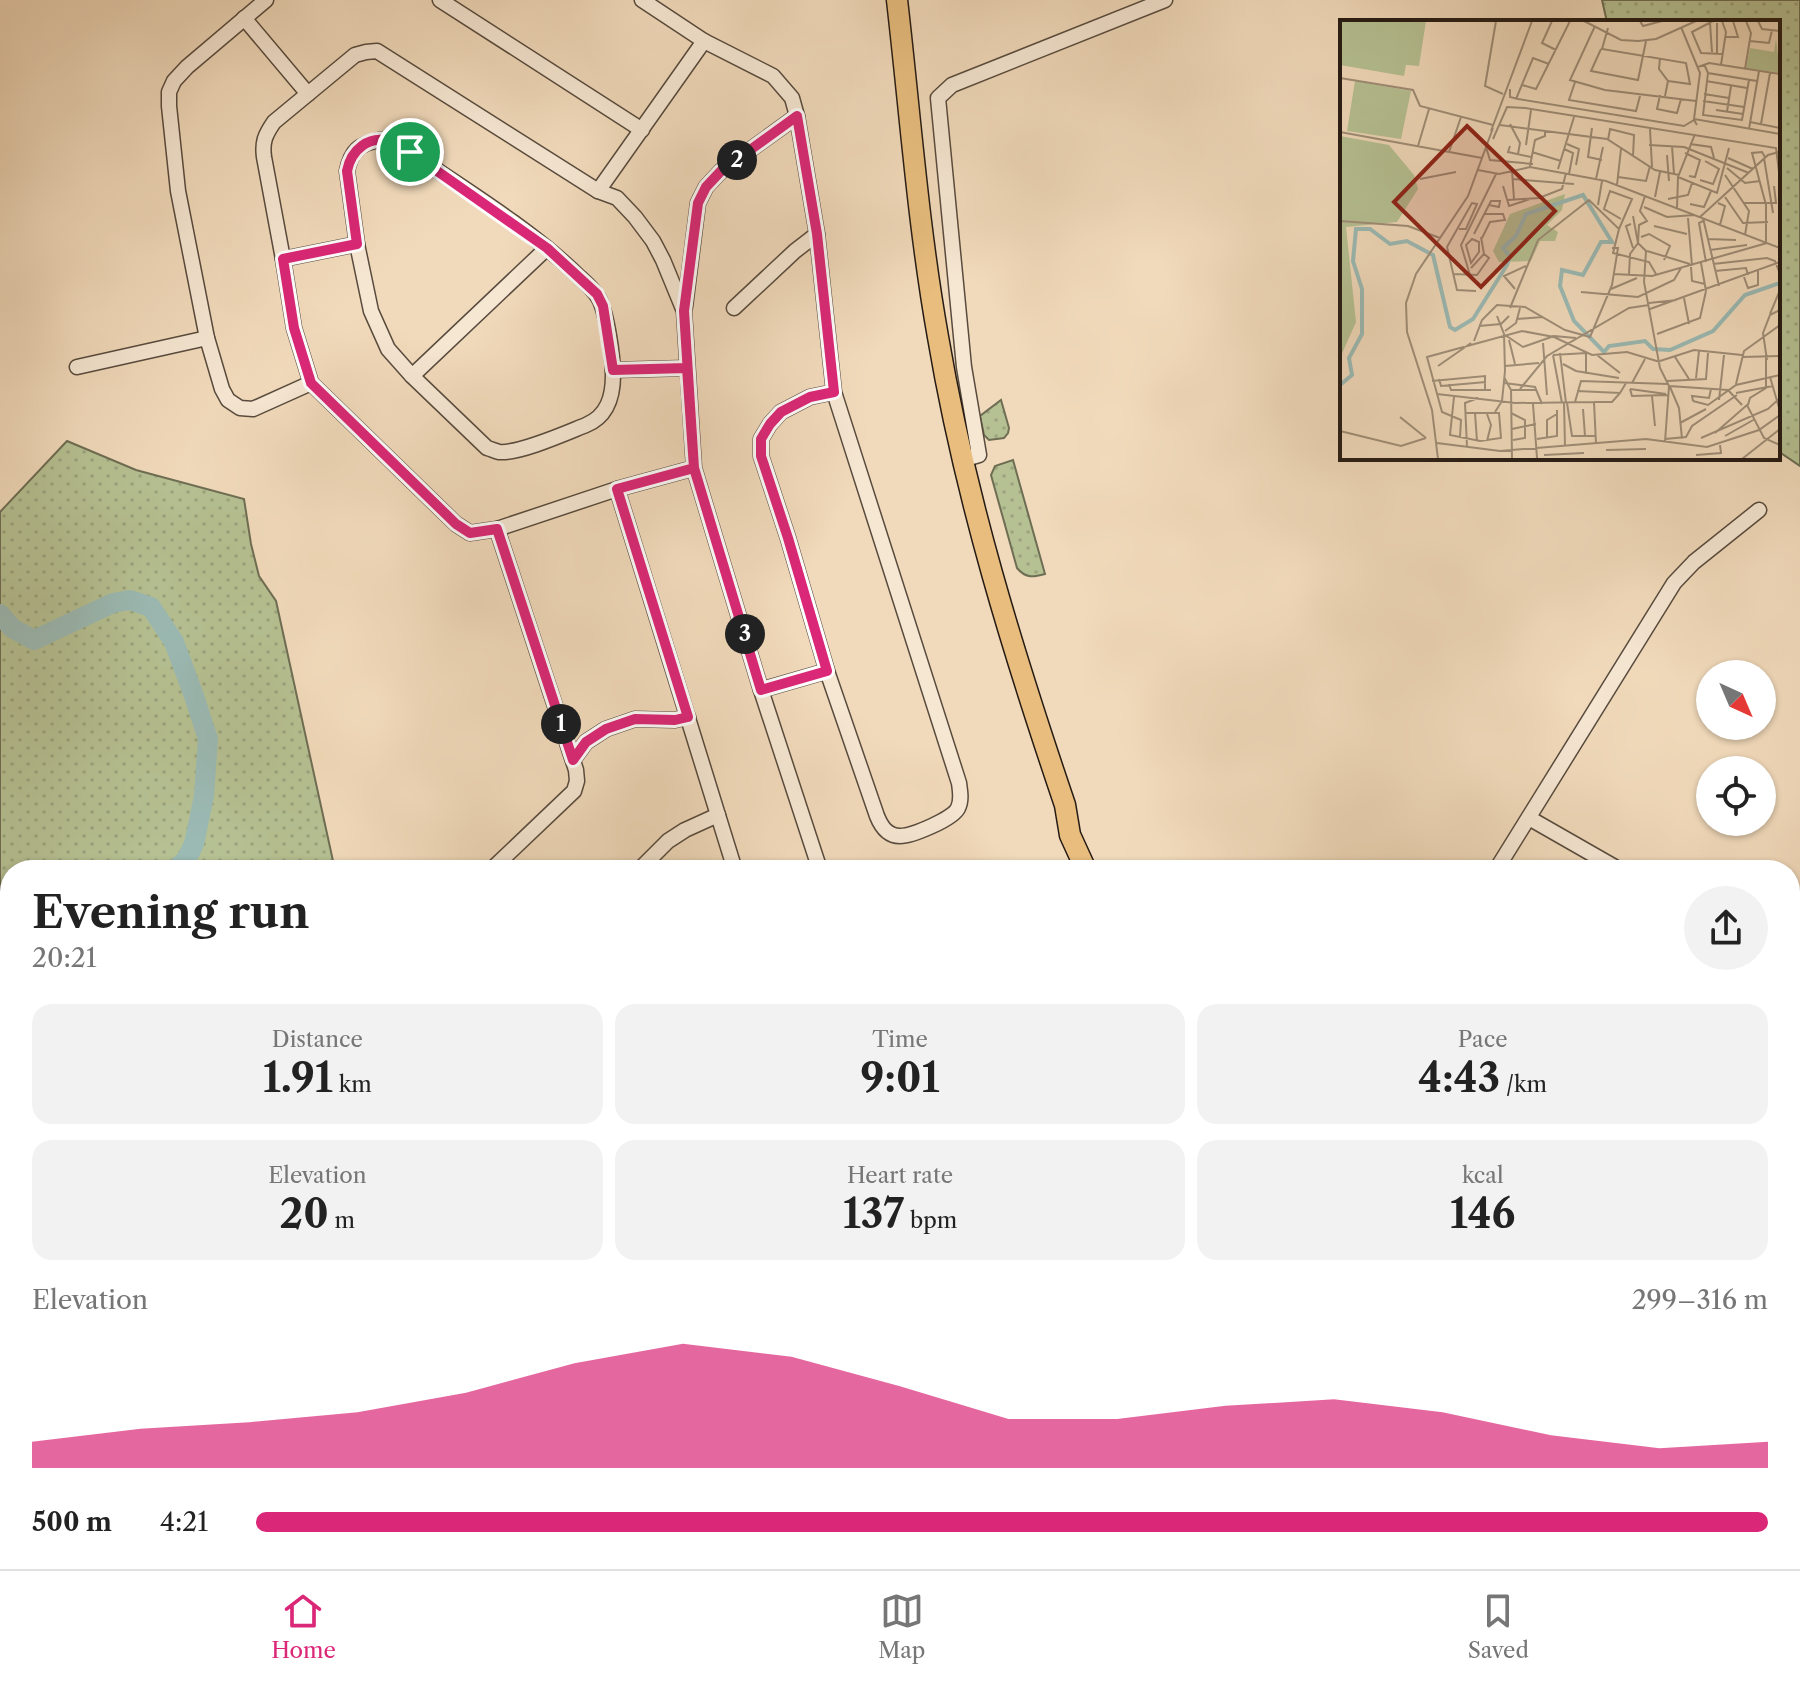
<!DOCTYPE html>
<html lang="en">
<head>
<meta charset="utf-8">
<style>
	body { margin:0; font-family:"Libre Caslon Text",serif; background:#f2f2f2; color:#222; height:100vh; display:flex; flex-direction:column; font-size:30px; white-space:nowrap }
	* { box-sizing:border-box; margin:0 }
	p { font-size:26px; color:#767676 }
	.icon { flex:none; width:44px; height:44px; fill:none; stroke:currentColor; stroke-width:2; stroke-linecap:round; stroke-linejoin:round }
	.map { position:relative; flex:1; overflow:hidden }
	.details { position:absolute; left:0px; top:860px; width:1800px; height:710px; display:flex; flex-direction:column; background:#fff; border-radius:32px 32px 0 0; box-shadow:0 2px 6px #0004 }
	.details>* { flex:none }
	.needle { width:52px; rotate:136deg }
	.fabs { position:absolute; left:1696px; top:660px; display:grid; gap:16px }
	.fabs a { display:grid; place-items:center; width:80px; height:80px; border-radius:50%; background:#fff; box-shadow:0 2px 6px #0004; font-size:40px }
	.pin { position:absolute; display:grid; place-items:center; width:68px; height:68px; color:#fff; margin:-34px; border:4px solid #fff; border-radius:50%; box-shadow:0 2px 8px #0007 }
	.km { position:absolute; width:40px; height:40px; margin:-20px; border-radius:50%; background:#222; color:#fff; font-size:22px; line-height:40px; text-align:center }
	.round { display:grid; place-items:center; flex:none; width:84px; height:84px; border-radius:42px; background:#f2f2f2 }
	.overview { display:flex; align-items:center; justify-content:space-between; height:136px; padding:0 32px }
	h1 { font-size:44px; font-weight:700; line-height:60px }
	.figures { display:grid; grid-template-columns:repeat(3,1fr); gap:12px; height:136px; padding:8px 32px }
	.figures div { display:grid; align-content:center; border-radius:20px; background:#f2f2f2; text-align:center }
	.figures b { font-size:40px; font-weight:700 }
	.figures small { font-size:22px; font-weight:400 }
	.figures p { font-size:22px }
	.chart { height:224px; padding:16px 32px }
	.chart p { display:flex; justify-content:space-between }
	.chart svg { width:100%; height:144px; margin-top:8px; fill:#db2777; opacity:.7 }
	ul { padding:0 32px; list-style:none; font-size:26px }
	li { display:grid; grid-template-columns:128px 96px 1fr; align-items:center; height:60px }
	li i { height:20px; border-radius:10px; background:#db2777 }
	.dock { display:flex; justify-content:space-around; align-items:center; height:112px; border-top:2px solid #e0e0e0; background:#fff; font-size:22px; color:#767676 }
	.dock a { display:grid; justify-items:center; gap:4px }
	.dock .current { color:#db2777 }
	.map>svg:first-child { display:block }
	.grass { fill:url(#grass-dots); stroke:#6e6e54; stroke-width:2 }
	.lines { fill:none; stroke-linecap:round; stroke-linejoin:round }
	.river { stroke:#9bbab4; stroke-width:20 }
	.minor-casing { stroke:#584b3e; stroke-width:17 }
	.highway-casing { stroke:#251b14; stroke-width:23 }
	.minor { stroke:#f6e7d3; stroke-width:14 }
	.highway { stroke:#e8bd7e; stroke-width:20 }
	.route-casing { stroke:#fff; stroke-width:16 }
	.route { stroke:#db2777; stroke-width:10 }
	.inset-river { fill:none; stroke:#9bbab4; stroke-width:4 }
	.inset-road { fill:none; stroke:#9f8e78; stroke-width:2 }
	.view { fill:#8f2418; fill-opacity:0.15; stroke:#8f2418; stroke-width:4 }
	.inset-edge { fill:none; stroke:#251b14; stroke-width:4 }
</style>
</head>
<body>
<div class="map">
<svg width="1800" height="1569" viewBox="0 0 1800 1569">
	<defs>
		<pattern id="grass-dots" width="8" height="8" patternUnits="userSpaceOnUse" patternTransform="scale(2)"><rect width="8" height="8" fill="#b6c193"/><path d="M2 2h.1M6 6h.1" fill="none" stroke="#9ca57e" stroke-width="1.8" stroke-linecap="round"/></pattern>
	</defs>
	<rect width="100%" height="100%" fill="#f1dabb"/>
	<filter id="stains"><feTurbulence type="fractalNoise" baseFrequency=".0025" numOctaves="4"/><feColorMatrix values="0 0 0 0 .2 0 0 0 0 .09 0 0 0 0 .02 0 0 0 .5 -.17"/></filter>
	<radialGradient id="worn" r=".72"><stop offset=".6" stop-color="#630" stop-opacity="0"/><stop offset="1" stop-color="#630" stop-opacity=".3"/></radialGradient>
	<!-- grass -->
	<g class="grass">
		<path d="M1602 0H1800V466L1778 451V22H1607Z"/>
		<path d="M1001 400 1009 428 1008 433 1004 438 989 440 984 435 980 416Z"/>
		<path d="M67 441 136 470 244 499 251 544 259 576 276 601 335 870H10V1560H195L191 1569H0V512Z"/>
		<path d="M1013 460 1045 574C1034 577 1026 579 1017 568L991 475 995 466Z"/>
	</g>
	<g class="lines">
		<!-- river -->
		<g class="river">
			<path d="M0 614 12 628 34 640 113 603 130 600 151 607 174 642 193 693 208 739 204 796 194 844 186 860 175 870"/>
			<path d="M89 1569 92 1560"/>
		</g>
		<!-- minor casing -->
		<g class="minor-casing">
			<g id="minor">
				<path d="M266 0 187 67 174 81 169 92V106L178 191 207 338 222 389 228 400 240 408 253 409 311 383"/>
				<path d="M440 0 642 130"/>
				<path d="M642 0 704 41 773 76 792 98 797 116 817 234 834 392 959 783C960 791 962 800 958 808 953 819 912 836 900 836 887 836 881 826 877 816L827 671 788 538 761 456V439L770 424 781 412 810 397 834 392"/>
				<path d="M244 18 308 94"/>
				<path d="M379 140 391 141 410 152C465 190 524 225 573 271 581 279 592 287 598 297 607 312 613 357 613 375 613 396 608 416 586 425 566 433 519 454 499 452 495 451 491 449 487 448L412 376 388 349 371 311 357 244 347 171C351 151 359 144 379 140Z"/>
				<path d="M598 191 704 41"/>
				<path d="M283 259 357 244"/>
				<path d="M685 307 698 203 706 187 721 171 797 116"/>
				<path d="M734 308 795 251 817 234"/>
				<path d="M77 367 207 338"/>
				<path d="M613 370 687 368"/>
				<path d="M412 376 547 248"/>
				<path d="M962 460 979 455 964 367 938 98 952 85 1165 0"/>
				<path d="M694 468 617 489 497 529 470 533 456 524 311 383 294 328 283 259 264 157C262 142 265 135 274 122L355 55 366 52 377 51 598 191 617 198 635 217 653 241 663 260 684 311 694 468 761 690 820 870"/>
				<path d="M617 489 735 870"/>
				<path d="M761 690 827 671"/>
				<path d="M573 760 586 742 606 729 635 719 675 720 688 717"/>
				<path d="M1529 818 1620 870"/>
				<path d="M491 870 574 791 577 781 576 770 497 529"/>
				<path d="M639 870 668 841 685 830 718 815"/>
				<path d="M1496 870 1674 583 1694 562 1759 510"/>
				<path d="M1790 1223 1800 1244"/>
				<path d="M401 1560 410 1569"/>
				<path d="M1316 1560 1323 1569"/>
				<path d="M277 1569 281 1560"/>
				<path d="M479 1569 487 1560"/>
				<path d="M686 1569 693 1560"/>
				<path d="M858 1569 863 1560"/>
				<path d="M1061 1569 1067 1560"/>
				<path d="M1333 1569 1353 1560"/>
			</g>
		</g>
		<!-- highway casing -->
		<g class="highway-casing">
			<g id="highway">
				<path d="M897 0C910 112 918 225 938 337 965 497 1013 652 1065 805L1070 835 1086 870"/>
				<path d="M1790 1062 1800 1055"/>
				<path d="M1393 1560 1397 1569"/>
				<path d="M1410 1560 1414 1569"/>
			</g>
		</g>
		<!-- minor -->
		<use href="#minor" class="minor"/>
		<!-- highway -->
		<use href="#highway" class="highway"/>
	</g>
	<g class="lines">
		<!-- route casing -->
		<g class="route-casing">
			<path id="route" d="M410 152C405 149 398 144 392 142 369 134 351 150 347 171L357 244 283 259 294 328 311 383 456 524 470 533 497 529 573 760 586 742 606 729 635 719 675 720 688 717 617 489 694 468 684 311 698 203 706 187 721 171 797 116 817 234 834 392 810 397 781 412 770 424 761 439V456L788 538 827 671 761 690 694 468 687 368 613 370 603 306 597 294 547 248 410 152"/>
		</g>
		<!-- route -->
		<use href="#route" class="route"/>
	</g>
	<!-- overview -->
	<g transform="translate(1340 20)">
		<rect width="440" height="440" fill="#f1dabb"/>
		<path d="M0 1H86L79 46 66 45 64 56 0 45ZM436 19 440 53 406 48 410 28 434 32ZM15 61 71 71 61 119 7 111ZM0 116 49 125 74 155 78 169 57 202 6 207 16 302 0 338ZM225 174 222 190 207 205 218 212 215 221H200L191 241 159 242 153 231 170 194Z" fill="#b6c193"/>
		<path class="inset-river" d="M0 365 12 355 9 338 22 314V269L13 241 16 209H30L50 224 67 221 93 235 110 307 115 310 133 299 167 245 170 236 163 228 176 216 186 194 243 175 272 222H261L243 255 222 250 220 266 234 301 264 332 269 326 305 321 313 329 330 330 373 311 405 275 440 263"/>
		<path class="inset-road" d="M156 1 145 66 163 74M212 1 202 23 216 30M244 1 281 20 298 21 316 19 356 1M300 1 303 6 322 1M373 1 352 12 361 33 383 34M418 1 422 9 440 11M370 3 372 32M377 3V33M255 6 230 60 265 70 356 81M341 7 360 53 354 99 440 114M268 8 262 29 346 43 350 64 328 61M386 17H398L393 1M410 21 429 23 432 10M261 29 251 51 298 60 306 21M320 38 319 49 328 61 325 76M364 44 368 53 417 61M381 45 386 12 382 1M358 47 369 43 440 54M405 49 411 13 406 1M368 53 363 95 402 100 409 60M0 58 73 70 80 86 153 105M366 61 407 68M235 62 229 80 296 91 300 76M182 65 196 69 230 1M170 69V77L178 79 344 106 354 100 357 105M364 74 389 78M320 75 317 89 337 93 341 79M176 79 193 38 209 44M363 81 404 87M376 90 403 94M387 92 391 66M410 102 440 108M170 104 180 123 178 134M421 104 430 53M160 105 267 119 315 150 339 155M252 108 248 137 262 140M310 109 312 147M409 109 419 51M151 111 192 1M0 112 142 138M153 119 167 87 185 88 436 128 440 160M268 120 270 109 294 115 293 136M227 124 239 129 236 145M350 124 371 127 374 138M186 125 191 90M309 125 344 127 409 153M78 126 89 89M170 126 168 132 191 137M332 126 334 154M146 127 150 140 193 144M224 129 233 133 229 154M109 132 121 97M192 132 221 141M345 133 360 140 355 157 349 156M327 135 329 161M425 137 422 132 412 133 426 185V223M388 138 413 149M424 138 433 193M190 146 195 120 205 116V110M387 148 405 163 420 161M218 149 234 97M138 150 159 154 190 147 266 161 440 228M172 151 174 179M385 155 409 191 405 215M278 157 306 161 310 146M338 157 377 173 389 128M80 159 116 152M173 159 234 164M256 159 263 127M360 160 373 164 379 149 365 141M277 165 281 129M163 166 169 186 190 179M305 176 300 191 307 201 299 205 298 223 306 231 304 262 320 348 329 366 325 422M315 177 320 152M385 177 403 203 428 202M328 179 348 175 352 163M168 180 199 178 222 169 226 153M378 183 385 186 380 205M403 183H436L434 166M350 184 364 187 371 171M258 185 262 161M304 187 327 197 354 195M337 188 338 157 355 114M360 197 428 135 439 132M348 198 352 246M363 198 379 266M0 201 68 206 100 218M363 201 359 203 366 242M291 204 286 206 293 228M314 206 347 214M119 209H126L137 184 132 183 107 227 117 270 136 271M279 209 292 179 270 171 264 189 281 199M134 214 151 181H160L159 187 149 185M301 217 309 214 330 226 324 240M142 218 150 202 165 200 163 194H145M132 219 139 222V232L131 243 126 225ZM368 219 396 220M370 230 407 225M307 231 350 244M361 243 366 271M373 244 427 238 435 241 440 254M351 247 352 261 365 264M131 248 144 234 141 217M375 251 406 248 408 255M114 254 137 255 149 238 144 234M274 254 312 256 427 223M130 255 121 225 156 154M289 255 290 234 298 223 293 196M404 257 408 268 418 265V251M175 269 164 256 186 246M271 269 297 258M241 272 298 277 334 260 341 248M344 278 349 304M309 283 337 280M170 288 198 220 249 180 279 209 273 233 309 242 316 254M310 289 440 242M430 294 440 270M177 299 203 297M139 306 161 304 169 296M165 311 176 303 180 288M317 314 360 298 366 271M165 315 183 327 214 316 236 318M169 320 175 344M134 321 142 300 157 285 185 287 225 310 250 317 272 265 278 228H272M203 323 207 375M220 333 226 383M213 335 246 333V354M213 335 222 383M257 335 280 353M335 337 349 359M402 337 440 336M427 340 423 313 430 295 440 290M320 341 354 330 402 335M223 344 236 351 279 358M98 346 131 323M165 346 199 343M164 357 171 370 172 439M430 357 440 391M356 358 359 331M99 359 101 366 146 362M92 361 145 356V369M327 361 366 359 368 333M164 363 195 367 202 384M292 363 305 339M109 364 111 370H151M396 364 404 331 440 305M329 366 388 370 402 385M330 367 339 388 342 419M180 369 207 336 289 288 309 285M290 369 292 376 328 375M290 369 326 374M171 370H196M237 371 280 373 286 363M396 373 433 366M97 374 175 383 254 382 256 424M312 376 315 406M114 377 110 415 140 421 161 418 159 393H126M379 380 384 335M353 381 368 385 396 365 440 355M353 381 352 376 369 378 371 369M235 382 241 361 328 364M254 382H272L280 373M224 383 225 426M227 383 232 416H255M193 384 197 438M408 385 410 378 426 368V337M243 389 245 416M155 392 162 381 165 351 164 314 157 296M135 393 137 421M171 393 185 400V418L173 420M147 394 151 405 147 421M60 397 86 418M340 403 366 389M172 409 196 404M0 411 61 426 86 418M375 413 407 385 424 418 440 425M385 416 415 399M120 417 121 400 102 392 87 337 182 311 214 317 252 335 287 332 320 342M207 418V400L217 394M361 418 428 389 440 378M197 419 217 416V390M325 419 346 417 352 406 397 375M97 423 160 431 306 419 367 427 419 410 440 395M127 427 125 383 138 378M266 430 306 429M204 435 244 433M356 435 381 433 380 425M98 439 92 390 67 312 66 283 76 254 128 176 153 108M402 439 440 409"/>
		<path class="view" d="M127 106 215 191 141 267 54 182Z"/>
		<rect width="440" height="440" class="inset-edge"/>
	</g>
	<rect width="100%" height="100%" filter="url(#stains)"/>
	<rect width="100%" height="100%" fill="url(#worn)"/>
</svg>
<div class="fabs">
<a><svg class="needle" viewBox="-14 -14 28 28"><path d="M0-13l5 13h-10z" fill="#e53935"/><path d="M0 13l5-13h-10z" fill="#767676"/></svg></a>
<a><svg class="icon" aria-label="locate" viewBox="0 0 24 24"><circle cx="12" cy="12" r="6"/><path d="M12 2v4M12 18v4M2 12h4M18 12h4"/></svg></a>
</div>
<div class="pin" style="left:410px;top:152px;background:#1e9e55"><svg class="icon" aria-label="arrive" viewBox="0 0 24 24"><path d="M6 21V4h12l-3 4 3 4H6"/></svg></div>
<b class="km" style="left:561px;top:724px">1</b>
<b class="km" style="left:737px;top:160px">2</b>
<b class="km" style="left:745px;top:634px">3</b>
<section class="details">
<div class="overview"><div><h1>Evening run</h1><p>20:21</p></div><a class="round"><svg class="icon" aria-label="share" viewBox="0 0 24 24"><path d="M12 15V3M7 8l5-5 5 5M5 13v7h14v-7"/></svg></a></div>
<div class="figures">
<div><p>Distance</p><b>1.91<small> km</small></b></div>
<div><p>Time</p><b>9:01</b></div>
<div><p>Pace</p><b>4:43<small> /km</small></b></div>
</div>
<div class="figures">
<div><p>Elevation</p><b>20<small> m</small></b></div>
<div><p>Heart rate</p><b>137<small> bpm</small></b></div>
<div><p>kcal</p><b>146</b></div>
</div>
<div class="chart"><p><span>Elevation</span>299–316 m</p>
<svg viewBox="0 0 160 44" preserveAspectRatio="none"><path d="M0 44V36L10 32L20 30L30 27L40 21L50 12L60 6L70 10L80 19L90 29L100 29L110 25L120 23L130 27L140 34L150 38L160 36V44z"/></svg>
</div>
<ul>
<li><b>500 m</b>4:21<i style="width:100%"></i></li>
</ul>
</section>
</div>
<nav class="dock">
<a class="current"><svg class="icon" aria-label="home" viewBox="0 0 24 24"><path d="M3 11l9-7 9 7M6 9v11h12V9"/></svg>Home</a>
<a><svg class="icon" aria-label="map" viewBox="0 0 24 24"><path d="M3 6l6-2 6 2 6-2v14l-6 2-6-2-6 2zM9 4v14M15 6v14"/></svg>Map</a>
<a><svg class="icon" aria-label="saved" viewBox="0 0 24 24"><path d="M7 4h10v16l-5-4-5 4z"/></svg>Saved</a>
</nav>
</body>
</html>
